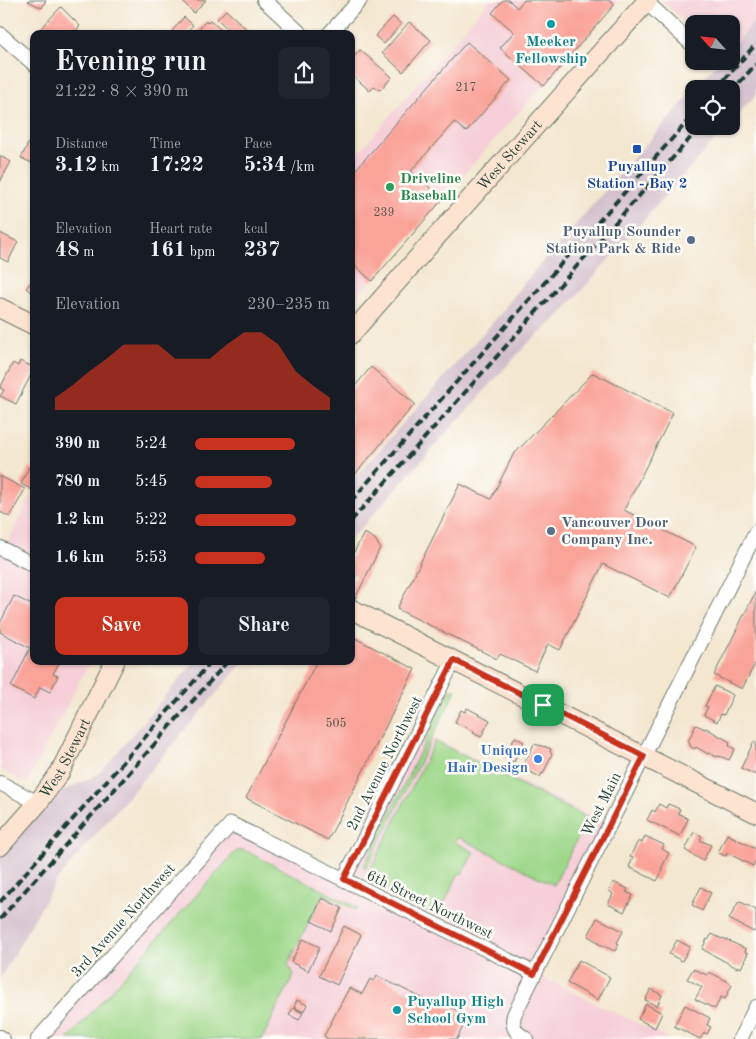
<!DOCTYPE html>
<html lang="en">
<head>
<meta charset="utf-8">
<style>
	body { margin:0; font-family:"Old Standard TT",serif; background:#20242c; color:#f1f3f6; height:100vh; display:flex; flex-direction:column; font-size:19px; white-space:nowrap }
	* { box-sizing:border-box; margin:0 }
	p { font-size:16px; color:#9ea1a6 }
	.icon { flex:none; width:28px; height:28px; fill:none; stroke:currentColor; stroke-width:2; stroke-linecap:round; stroke-linejoin:round }
	.map { position:relative; flex:1; overflow:hidden }
	.details { position:absolute; left:30px; top:30px; width:325px; height:635px; display:flex; flex-direction:column; background:#171b24; border-radius:10px; box-shadow:0 1px 4px #0004 }
	.details>* { flex:none }
	.needle { width:32px; rotate:297deg }
	.buttons { position:absolute; left:685px; top:15px; display:grid; gap:10px }
	.buttons a { display:grid; place-items:center; width:55px; height:55px; border-radius:10px; background:#171b24; box-shadow:0 1px 4px #0004; font-size:25px }
	.pin { position:absolute; display:grid; place-items:center; width:42px; height:42px; color:#fff; margin:-21px; border-radius:10px; box-shadow:0 2px 8px #0006 }
	.round { display:grid; place-items:center; flex:none; width:52px; height:52px; border-radius:10px; background:#20242c }
	.headline { display:flex; align-items:center; justify-content:space-between; height:85px; padding:0 25px }
	h1 { font-size:28px; font-weight:800; line-height:38px }
	.figures { display:grid; grid-template-columns:repeat(3,1fr); gap:8px; height:85px; padding:5px 25px }
	.figures div { display:grid; align-content:center }
	.figures b { font-size:21px; font-weight:800 }
	.figures small { font-size:14px; font-weight:400 }
	.figures p { font-size:14px }
	.chart { height:140px; padding:10px 25px }
	.chart p { display:flex; justify-content:space-between }
	.chart svg { width:100%; height:90px; margin-top:5px; fill:#c8321e; opacity:.7 }
	.action { display:flex; gap:10px; margin-top:auto; padding:10px 25px }
	.action a { flex:1; height:58px; border-radius:10px; background:#c8321e; color:#fff; font-size:20px; font-weight:800; line-height:58px; text-align:center }
	.action a+a { background:#20242c; color:#f1f3f6 }
	ul { padding:0 25px; list-style:none; font-size:16px }
	li { display:grid; grid-template-columns:80px 60px 1fr; align-items:center; height:38px }
	li i { height:12px; border-radius:6px; background:#c8321e }
	.map>svg:first-child { display:block }
	.built { fill:#f6cfd9 }
	.industrial { fill:#d1bdcb }
	.green { fill:#9fd88a; stroke:#5f8a5f }
	.building { fill:#faa399 }
	.lines { fill:none; stroke-linecap:round; stroke-linejoin:round }
	.street-casing { stroke:#69786a; stroke-width:16 }
	.secondary-casing { stroke:#69786a; stroke-width:21 }
	.street { stroke:#fff; stroke-width:14 }
	.secondary { stroke:#fde4d1; stroke-width:19 }
	.rail { stroke:#1f3d34; stroke-width:4; stroke-dasharray:8 4; stroke-linecap:butt }
	.route-casing { stroke:#fff; stroke-width:10 }
	.route { stroke:#c8321e; stroke-width:6 }
	.culture-dot { fill:#0f9aa8; stroke:#fdfcf7; stroke-width:2 }
	.transit-dot { fill:#1a4fb4; stroke:#fdfcf7; stroke-width:2 }
	.leisure-dot { fill:#2e9e5b; stroke:#fdfcf7; stroke-width:2 }
	.service-dot { fill:#5c6f8a; stroke:#fdfcf7; stroke-width:2 }
	.shop-dot { fill:#3f7fe0; stroke:#fdfcf7; stroke-width:2 }
	.labels { text-anchor:middle; stroke-width:5; stroke-linejoin:round; paint-order:stroke }
	.number-label { font-size:12px; fill:#56564d }
	.culture-label { font-size:15px; font-weight:bold; fill:#0d838f; stroke:#fdfcf7 }
	.street-label { font-size:15px; fill:#1f3d34; stroke:#fdfcf7 }
	.transit-label { font-size:15px; font-weight:bold; fill:#164399; stroke:#fdfcf7 }
	.leisure-label { font-size:15px; font-weight:bold; fill:#27864d; stroke:#fdfcf7; text-anchor:start }
	.service-label { font-size:15px; font-weight:bold; fill:#4e5e75; stroke:#fdfcf7; text-anchor:end }
	.shop-label { font-size:15px; font-weight:bold; fill:#366cbe; stroke:#fdfcf7; text-anchor:end }
</style>
</head>
<body>
<div class="map">
<svg width="756" height="1039" viewBox="0 0 756 1039">
	<rect width="100%" height="100%" fill="#fdfcf7"/>
	<filter id="ink" filterUnits="userSpaceOnUse"><feTurbulence type="fractalNoise" baseFrequency=".02" numOctaves="2"/><feDisplacementMap in="SourceGraphic" scale="10" xChannelSelector="R" yChannelSelector="G"/><feConvolveMatrix kernelMatrix="1 2 1 2 8 2 1 2 1" color-interpolation-filters="sRGB"/></filter>
	<filter id="wash" filterUnits="userSpaceOnUse"><feTurbulence type="fractalNoise" baseFrequency=".0096" numOctaves="4" result="noise"/><feDisplacementMap in="SourceGraphic" scale="20" xChannelSelector="R" yChannelSelector="G"/><feGaussianBlur stdDeviation="1.12" result="paint"/><feColorMatrix in="noise" values="0 0 0 0 0 0 0 0 0 0 0 0 0 0 0 0 0 1.4 0 .05"/><feComposite in="paint" operator="in"/></filter>
	<g filter="url(#wash)">
		<rect width="100%" height="100%" fill="#f3e7cf"/>
		<!-- built -->
		<g class="built">
			<path d="M489 0H618L351 302V162Z"/>
			<path d="M660 0H756V20L731 48V24H694V29Z"/>
			<path d="M34 491V661H90L27 783 0 769V537L8 541Z"/>
			<path d="M419 731 609 825 534 973 669 1039H38L231 824 344 879Z"/>
		</g>
		<!-- industrial -->
		<g class="industrial">
			<path d="M756 20V94L731 122V89H695L719 61H731V48Z"/>
			<path d="M694 90V126H727L558 317 525 346 351 539V482L501 313 522 285Z"/>
			<path d="M195 661H244L56 881 0 979V846L38 803 99 774Z"/>
		</g>
		<!-- green -->
		<g class="green">
			<path d="M453 690H456L367 867 366 869 363 868 450 691Z"/>
			<path d="M435 741 588 818 554 885 458 837 455 842 474 852 462 874 459 873 444 904 441 908 432 913 371 882 373 879 369 872Z"/>
			<path d="M244 850 358 908 356 910 323 894 288 964 294 974 262 1039H68L235 852 236 851Z"/>
		</g>
		<g id="blocks">
			<!-- building -->
			<g class="building">
				<path d="M29 0H46L42 8 28 1Z"/>
				<path d="M181 0H206L194 13Z"/>
				<path d="M503 0H509L517 8 524 0H610L615 4 544 86 500 48 514 32 492 13Z"/>
				<path d="M61 7 80 26 73 34H44L40 29Z"/>
				<path d="M226 10 252 34H233L217 19Z"/>
				<path d="M184 17 193 25 185 34H175L172 31Z"/>
				<path d="M393 17 401 24 384 44 375 36Z"/>
				<path d="M210 20 226 34H197L196 32 206 21 208 22Z"/>
				<path d="M409 22 431 40 403 72 382 53Z"/>
				<path d="M467 42 511 80 466 132 454 122 411 171 443 199 372 281 351 262V175Z"/>
				<path d="M360 50 392 77 380 90 374 86 370 91 351 74V60Z"/>
				<path d="M34 132V164L21 158Z"/>
				<path d="M0 156 11 162 0 182Z"/>
				<path d="M0 233 18 242 8 262 0 258Z"/>
				<path d="M34 279V295L26 288Z"/>
				<path d="M20 361 33 367 31 372 32 373 16 404 0 396 4 390 0 388 13 363 18 366Z"/>
				<path d="M371 367 415 404 351 479V391Z"/>
				<path d="M593 373 673 413 624 510 696 547 670 598 603 564 560 650 548 644 535 671 500 654 497 659 397 609 460 484 491 499 513 455Z"/>
				<path d="M29 467 34 469V487L32 490 21 484Z"/>
				<path d="M0 476 25 489 10 517 0 512Z"/>
				<path d="M364 533 375 539 380 548 351 607V586L356 575 351 573V558Z"/>
				<path d="M756 591V662L742 689 714 675Z"/>
				<path d="M14 596 34 606V661H60L53 674 58 676 50 692 40 687 34 699 11 687 30 648 0 632V623Z"/>
				<path d="M351 636 415 669 328 840 246 798 317 661H351Z"/>
				<path d="M715 686 733 695 724 715 721 714 717 722 704 715 708 707 705 706Z"/>
				<path d="M467 708 490 720 481 737 473 733 474 731 455 722 461 710 465 712Z"/>
				<path d="M696 725 705 729 706 728 730 742 729 746 735 749 729 760 722 757 718 756 717 757 709 753 708 754 696 747 695 749 691 747 689 743 690 742 688 741Z"/>
				<path d="M515 737 524 742 514 762 504 757Z"/>
				<path d="M754 741 756 742V775L741 768Z"/>
				<path d="M534 744 546 747 551 749 550 752 552 754 543 774 542 773 540 777 522 768 525 764H524Z"/>
				<path d="M659 804 666 808 668 804 680 809 678 813 688 819 680 836 647 820 652 810 655 812Z"/>
				<path d="M694 832 702 836 700 840 711 845 703 861 685 850Z"/>
				<path d="M727 834 756 849V860L753 866 727 853 726 856 718 853Z"/>
				<path d="M645 836 664 845 662 849 669 853 661 869 663 870 657 881 629 867 633 858 630 857 637 843 639 841 642 843Z"/>
				<path d="M613 882 628 889 626 892 633 895 624 912 608 904 613 894 609 891Z"/>
				<path d="M701 887 711 893 702 911 692 905Z"/>
				<path d="M322 898 342 908 331 931 311 921Z"/>
				<path d="M739 901 756 910V929L754 932 729 919Z"/>
				<path d="M597 918 623 931 617 943 619 944 615 951 597 943 598 942 588 936Z"/>
				<path d="M344 926 361 935 337 985 319 976Z"/>
				<path d="M712 934 722 939 723 938 746 949 745 952 748 953 741 968 737 966V968L702 949 707 939 708 940Z"/>
				<path d="M303 939 320 947 308 971 291 962Z"/>
				<path d="M677 940 690 947 682 961 669 954Z"/>
				<path d="M579 960 610 977 598 1000 567 983Z"/>
				<path d="M693 969 707 975 709 972 729 982V983L732 985 725 999 721 997 715 1009 695 999 702 987 687 979Z"/>
				<path d="M377 976 440 1007 442 1003 463 1014 461 1018 466 1020 457 1039H327V1038L324 1036 349 988 362 994 370 979 374 981Z"/>
				<path d="M651 989 662 995 657 1006 645 1000Z"/>
				<path d="M297 1000 307 1005 303 1012 294 1007Z"/>
				<path d="M646 1004 662 1013 655 1028 638 1019Z"/>
				<path d="M685 1005 710 1018 707 1025 711 1027 707 1034 704 1033 700 1039 674 1026Z"/>
				<path d="M293 1008 303 1013 299 1020 289 1015Z"/>
			</g>
		</g>
	</g>
	<g filter="url(#ink)">
		<use href="#blocks" fill-opacity="0" stroke="#69786a" stroke-width="1"/>
		<g class="lines">
			<!-- street casing -->
			<g class="street-casing">
				<g id="street">
					<path d="M264 0 301 34"/>
					<path d="M644 0 694 46"/>
					<path d="M0 34 34 64"/>
					<path d="M329 34 360 0"/>
					<path d="M0 548 34 565"/>
					<path d="M0 783 38 803"/>
					<path d="M344 879 454 660"/>
					<path d="M0 1037 3 1039"/>
					<path d="M38 1039 231 824 534 973"/>
					<path d="M526 1039C516 1033 511 1027 514 1015L756 532"/>
					<path d="M740 1039 756 1007"/>
				</g>
			</g>
			<!-- secondary casing -->
			<g class="secondary-casing">
				<g id="secondary">
					<path d="M0 308 34 325"/>
					<path id="s1" d="M351 334 437 236 648 0"/>
					<path d="M351 609 756 813"/>
					<path id="s2" d="M0 846 38 803 60 772 115 661"/>
				</g>
			</g>
			<!-- street -->
			<use href="#street" class="street"/>
			<!-- secondary -->
			<use href="#secondary" class="secondary"/>
			<!-- rail -->
			<g class="rail">
				<path d="M716 89 756 44"/>
				<path d="M731 92 756 64"/>
				<path d="M351 501 694 114"/>
				<path d="M351 521 701 126"/>
				<path d="M0 902 212 661"/>
				<path d="M0 919 228 661"/>
			</g>
		</g>
	</g>
	<g class="lines" filter="url(#ink)">
		<!-- route casing -->
		<g class="route-casing">
			<path id="route" d="M454 660 644 756 534 974 344 879Z"/>
		</g>
		<!-- route -->
		<use href="#route" class="route"/>
	</g>
	<!-- markers -->
	<g class="culture-dot">
		<circle cx="551" cy="24" r="5"/>
		<circle cx="397" cy="1010" r="5"/>
	</g>
	<rect class="transit-dot" x="632" y="144" width="10" height="10" rx="2.5"/>
	<circle class="leisure-dot" cx="390" cy="187" r="5"/>
	<g class="service-dot">
		<circle cx="691" cy="240" r="5"/>
		<circle cx="551" cy="531" r="5"/>
	</g>
	<circle class="shop-dot" cx="538" cy="759" r="5"/>
	<g class="labels">
		<!-- number labels -->
		<g class="number-label">
			<text x="466" y="91">217</text>
			<text x="384" y="216">239</text>
			<text x="336" y="727">505</text>
		</g>
		<!-- culture labels -->
		<g class="culture-label">
			<text x="551" y="46">Meeker<tspan x="551" dy="17">Fellowship</tspan></text>
			<text x="407" y="1006" text-anchor="start">Puyallup High<tspan x="407" dy="17">School Gym</tspan></text>
		</g>
		<!-- street labels -->
		<g class="street-label">
			<text dy="5" stroke="none"><textPath href="#s1" startOffset="239">West Stewart</textPath></text>
			<text dy="5" stroke="none"><textPath href="#s2" startOffset="110">West Stewart</textPath></text>
			<text transform="translate(384 763) rotate(-63)" y="5">2nd Avenue Northwest</text>
			<text transform="translate(601 804) rotate(-63)" y="5">West Main</text>
			<text transform="translate(430 904) rotate(26)" y="5">6th Street Northwest</text>
			<text transform="translate(123 920) rotate(-48)" y="5">3rd Avenue Northwest</text>
		</g>
		<!-- transit labels -->
		<g class="transit-label">
			<text x="637" y="171">Puyallup<tspan x="637" dy="17">Station - Bay 2</tspan></text>
		</g>
		<!-- leisure labels -->
		<g class="leisure-label">
			<text x="400" y="183">Driveline<tspan x="400" dy="17">Baseball</tspan></text>
		</g>
		<!-- service labels -->
		<g class="service-label">
			<text x="681" y="236">Puyallup Sounder<tspan x="681" dy="17">Station Park &amp; Ride</tspan></text>
			<text x="561" y="527" text-anchor="start">Vancouver Door<tspan x="561" dy="17">Company Inc.</tspan></text>
		</g>
		<!-- shop labels -->
		<g class="shop-label">
			<text x="528" y="755">Unique<tspan x="528" dy="17">Hair Design</tspan></text>
		</g>
	</g>
</svg>
<div class="buttons">
<a><svg class="needle" viewBox="-14 -14 28 28"><path d="M0-13l5 13h-10z" fill="#e53935"/><path d="M0 13l5-13h-10z" fill="#9ea1a6"/></svg></a>
<a><svg class="icon" aria-label="locate" viewBox="0 0 24 24"><circle cx="12" cy="12" r="6"/><path d="M12 2v4M12 18v4M2 12h4M18 12h4"/></svg></a>
</div>
<div class="pin" style="left:543px;top:705px;background:#1e9e55"><svg class="icon" aria-label="arrive" viewBox="0 0 24 24"><path d="M6 21V4h12l-3 4 3 4H6"/></svg></div>
<section class="details">
<div class="headline"><div><h1>Evening run</h1><p>21:22 · 8 × 390 m</p></div><a class="round"><svg class="icon" aria-label="share" viewBox="0 0 24 24"><path d="M12 15V3M7 8l5-5 5 5M5 13v7h14v-7"/></svg></a></div>
<div class="figures">
<div><p>Distance</p><b>3.12<small> km</small></b></div>
<div><p>Time</p><b>17:22</b></div>
<div><p>Pace</p><b>5:34<small> /km</small></b></div>
</div>
<div class="figures">
<div><p>Elevation</p><b>48<small> m</small></b></div>
<div><p>Heart rate</p><b>161<small> bpm</small></b></div>
<div><p>kcal</p><b>237</b></div>
</div>
<div class="chart"><p><span>Elevation</span>230–235 m</p>
<svg viewBox="0 0 160 44" preserveAspectRatio="none"><path d="M0 44V38L10 32L20 25L30 19L40 12L50 12L60 12L70 19L80 19L90 19L100 12L110 6L120 6L130 12L140 25L150 32L160 38V44z"/></svg>
</div>
<ul>
<li><b>390 m</b>5:24<i style="width:74%"></i></li>
<li><b>780 m</b>5:45<i style="width:57%"></i></li>
<li><b>1.2 km</b>5:22<i style="width:75%"></i></li>
<li><b>1.6 km</b>5:53<i style="width:52%"></i></li>
</ul>
<div class="action"><a>Save</a><a>Share</a></div>
</section>
</div>
</body>
</html>
